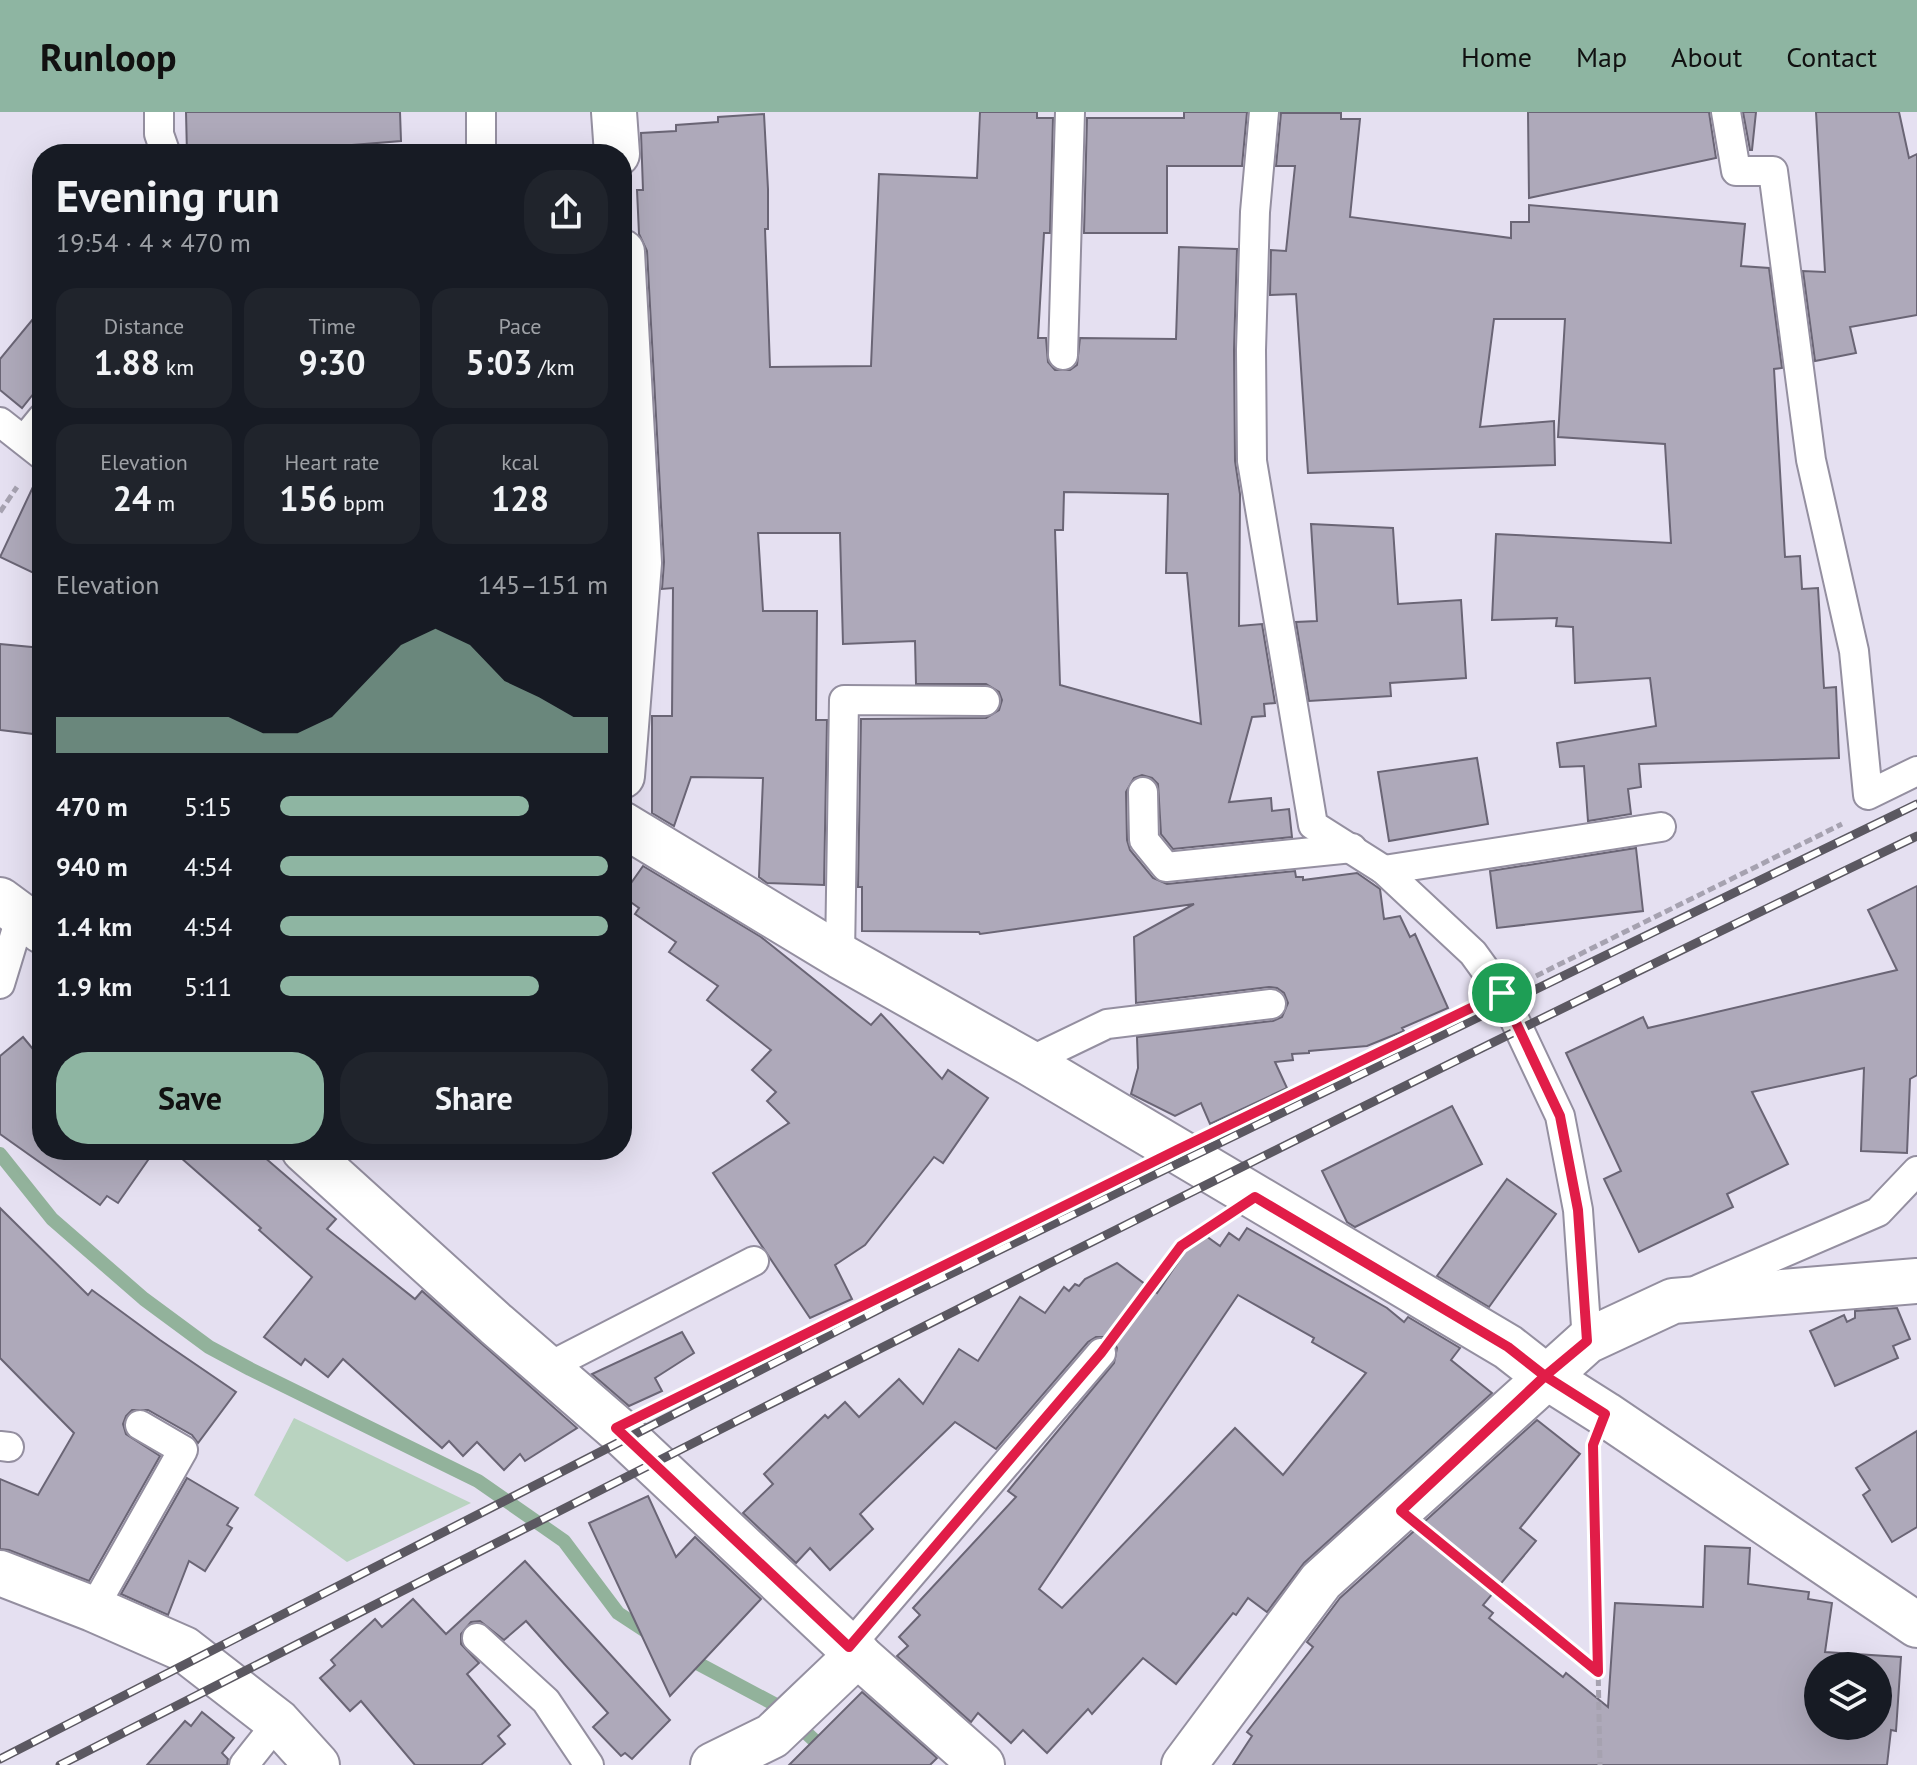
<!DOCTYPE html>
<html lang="en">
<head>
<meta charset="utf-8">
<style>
	body { margin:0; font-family:"PT Sans",sans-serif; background:#20242c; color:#f1f3f6; height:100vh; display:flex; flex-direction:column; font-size:30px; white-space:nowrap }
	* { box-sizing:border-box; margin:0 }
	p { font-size:26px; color:#9ea1a6 }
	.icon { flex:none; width:44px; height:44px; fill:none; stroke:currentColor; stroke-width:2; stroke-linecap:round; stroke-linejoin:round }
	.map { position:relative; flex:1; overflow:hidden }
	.details { position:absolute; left:32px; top:32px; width:600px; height:1016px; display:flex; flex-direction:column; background:#171b24; border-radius:32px; box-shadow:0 8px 32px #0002 }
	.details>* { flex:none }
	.controls { position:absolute; left:1804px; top:1540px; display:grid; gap:16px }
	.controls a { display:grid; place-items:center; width:88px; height:88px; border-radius:50%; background:#171b24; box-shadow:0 8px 32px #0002; font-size:40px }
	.pin { position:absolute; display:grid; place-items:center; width:68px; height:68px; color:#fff; margin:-34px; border:4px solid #fff; border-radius:50%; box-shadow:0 2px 8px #0007 }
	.round { display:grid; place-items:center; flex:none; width:84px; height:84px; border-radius:32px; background:#20242c }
	.overview { display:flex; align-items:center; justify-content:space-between; height:136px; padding:0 24px }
	h1 { font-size:44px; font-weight:700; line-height:60px }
	.stats { display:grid; grid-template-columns:repeat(3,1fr); gap:12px; height:136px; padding:8px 24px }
	.stats div { display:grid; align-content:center; border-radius:20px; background:#20242c; text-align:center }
	.stats b { font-size:34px; font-weight:700 }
	.stats small { font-size:22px; font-weight:400 }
	.stats p { font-size:22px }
	.chart { height:224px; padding:16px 24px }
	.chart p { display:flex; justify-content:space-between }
	.chart svg { width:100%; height:144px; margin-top:8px; fill:#8eb5a2; opacity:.7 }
	.cta { display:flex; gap:16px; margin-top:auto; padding:16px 24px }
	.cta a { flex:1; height:92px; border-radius:32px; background:#8eb5a2; color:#111; font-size:32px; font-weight:700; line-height:92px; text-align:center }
	.cta a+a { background:#20242c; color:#f1f3f6 }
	ul { padding:0 24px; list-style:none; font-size:26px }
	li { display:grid; grid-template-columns:128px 96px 1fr; align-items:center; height:60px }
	li i { height:20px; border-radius:10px; background:#8eb5a2 }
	header { display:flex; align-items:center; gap:48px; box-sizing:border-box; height:112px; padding:0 40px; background:#8eb5a2; color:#111 }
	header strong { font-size:38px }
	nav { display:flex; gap:44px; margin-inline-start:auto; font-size:28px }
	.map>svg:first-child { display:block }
	.green { fill:#b9d3c0 }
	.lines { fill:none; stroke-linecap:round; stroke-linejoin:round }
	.stream { stroke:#92b29b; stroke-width:14 }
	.building { fill:#aea9ba; stroke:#6a6575; stroke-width:2; fill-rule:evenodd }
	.lane-casing { stroke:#948fa0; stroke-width:32 }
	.street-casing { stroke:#948fa0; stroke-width:48 }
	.path { stroke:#a6a2b0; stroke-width:5; stroke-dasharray:8 4; stroke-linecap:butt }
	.lane { stroke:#fff; stroke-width:28 }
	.street { stroke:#fff; stroke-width:44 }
	.rail-casing { stroke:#5b5861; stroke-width:9 }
	.rail { stroke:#fff; stroke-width:6; stroke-dasharray:18; stroke-linecap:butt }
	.route-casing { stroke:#fff; stroke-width:16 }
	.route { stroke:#e11d48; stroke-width:10 }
</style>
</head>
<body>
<header>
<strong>Runloop</strong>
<nav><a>Home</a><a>Map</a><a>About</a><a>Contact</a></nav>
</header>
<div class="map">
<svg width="1917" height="1653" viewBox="0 0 1917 1653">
	<rect width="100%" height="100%" fill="#e5e0f1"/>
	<!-- green -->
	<path class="green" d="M294 1306 471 1391 347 1450 254 1383Z"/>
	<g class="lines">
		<!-- stream -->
		<g class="stream">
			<path d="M0 1042 52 1107 144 1187 209 1235 250 1257 478 1369 564 1429 618 1501 650 1522"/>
			<path d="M684 1544 776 1593 841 1653"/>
		</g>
	</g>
	<!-- building -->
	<g class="building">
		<path d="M186 0H400L401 29 304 37 306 42H187Z"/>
		<path d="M980 0H1037V6H1053L1050 121H1044L1038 226H1046L1048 250 1055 258H1070L1077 253 1080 226 1176 227 1179 135 1237 137 1234 238 1235 349 1240 382 1239 514 1262 512 1275 591 1264 592 1265 604 1252 605 1229 690 1271 686 1272 699 1289 697 1292 725 1173 737 1161 722 1158 672 1152 666 1142 663 1134 666 1126 680 1127 728 1130 738 1153 766 1167 772 1295 759 1296 765H1303V768L1357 761 1380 777 1384 807 1400 804 1410 825 1415 822 1448 896 1402 916 1404 919 1367 934 1309 939V941L1292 942 1293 948 1275 950 1287 976 1210 1012 1201 991 1175 1004 1131 982 1138 956 1137 925 1273 909 1282 905 1288 891 1284 881 1277 876 1269 875 1136 891 1134 825 1194 792 980 822 979 820 862 819V775H858L861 607 986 606 999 598 1002 588 999 580 986 572H916L915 529 843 532 840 421H758L763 499H817L816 608H827L824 773 767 771 759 765 763 666 691 665 674 714 652 701V604H672L673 476 662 477 664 450 647 139 639 122 637 78H643L641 21 676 19V13L718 10V5L764 2 768 77V117H765L770 255 871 254 879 62 977 66ZM1064 380 1168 382 1166 461H1187L1201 612 1060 573 1055 418H1063Z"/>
		<path d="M1184 0H1247L1242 54H1167V121H1084L1087 6H1184Z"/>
		<path d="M1528 0H1709L1716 46 1529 86Z"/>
		<path d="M1743 0H1756L1752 38H1750Z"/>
		<path d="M1816 0H1899L1909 46 1917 42V203L1850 215 1856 241 1815 249 1803 159 1825 160Z"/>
		<path d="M1281 1H1341V7H1360L1350 105 1511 126V110H1529V93L1745 112 1741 154 1769 156 1782 256 1774 257 1785 445 1800 444 1802 477 1818 476 1824 576 1836 575 1839 646 1639 652 1641 675 1628 677 1631 702 1588 709 1584 654 1560 655 1557 631 1656 614 1650 566 1575 571 1573 515 1556 514 1557 506 1492 508 1496 422 1671 431 1665 332 1558 325 1565 207H1494L1480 315 1554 309 1555 353 1308 361 1296 182 1270 183 1271 138 1286 139 1295 54H1276Z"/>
		<path d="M42 196V271L22 296 0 278V247Z"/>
		<path d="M40 360H42V465L0 445Z"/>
		<path d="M1311 412 1393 416 1398 492 1461 488 1466 566 1390 571 1391 584 1309 589 1296 510 1317 509Z"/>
		<path d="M0 532 42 536V623L0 618Z"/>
		<path d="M1477 646 1488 712 1389 729 1378 660Z"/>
		<path d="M1636 736 1643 799 1497 816 1490 759Z"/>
		<path d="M643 754 761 825 871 913 881 902 942 967 948 958 988 986 943 1051 934 1045 865 1133 835 1153 852 1187 810 1206 713 1061 789 1011 767 989 776 980 752 958 771 938 707 888 718 874 669 840 676 830 635 802 639 796 622 784Z"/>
		<path d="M1917 774V963L1910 967 1907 1041 1861 1039 1864 956 1752 980 1788 1052 1727 1082 1733 1095 1639 1140 1604 1067 1621 1059 1566 941 1643 905 1648 916 1897 858 1868 798Z"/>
		<path d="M23 925 42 948V1038H155L118 1091 107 1084 100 1093 0 1022V944Z"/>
		<path d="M1452 994 1482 1052 1355 1115 1347 1110 1322 1059Z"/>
		<path d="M172 1038H256L336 1107 327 1117 415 1187 422 1179 577 1316 525 1349 520 1342 504 1358 477 1330 463 1344 449 1329 442 1336 343 1247 328 1265 305 1247 301 1253 264 1225 312 1165 259 1118 261 1116Z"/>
		<path d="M1507 1067 1556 1102 1489 1195 1437 1164Z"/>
		<path d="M0 1096 88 1183 92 1178 160 1228 236 1280 198 1331 192 1323 148 1298H132L126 1304 123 1312 126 1322 160 1344 89 1469 9 1438 0 1437V1367L38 1383 74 1321 0 1246Z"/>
		<path d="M1247 1116 1387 1196 1404 1210 1408 1205 1460 1236 1451 1248 1492 1281 1304 1451 1267 1500 1248 1486 1236 1503 1233 1501 1176 1572 1143 1546 1092 1602 1088 1597 1047 1641 1023 1618 1011 1631 978 1601 971 1610 897 1544 908 1534 899 1525 920 1503 913 1496 1016 1385 1008 1379 1114 1251 1117 1236 1113 1229 1105 1225H1096L1088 1230 996 1337 955 1310 860 1402 873 1417 830 1458 810 1436 796 1451 743 1401 773 1372 764 1362 825 1303 828 1306 845 1290 859 1305 899 1267 923 1292 959 1237 978 1249 1020 1185 1045 1201 1064 1175 1069 1179 1075 1172 1079 1174 1085 1167 1117 1151 1157 1181 1199 1119 1220 1134 1229 1121 1239 1128ZM1238 1183 1314 1226 1312 1230 1366 1261 1283 1363 1235 1316 1062 1496 1039 1477Z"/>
		<path d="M1897 1196 1910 1227 1893 1234 1898 1246 1835 1274 1810 1219 1844 1203 1847 1210 1855 1206V1199Z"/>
		<path d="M682 1220 694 1241 655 1266 662 1279 629 1294 592 1262Z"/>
		<path d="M1537 1308 1580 1342 1520 1416 1536 1429 1483 1493 1493 1501 1489 1506 1563 1565 1566 1561 1608 1595 1615 1491 1703 1495 1705 1434 1750 1436 1748 1472 1809 1480 1808 1487 1832 1491 1825 1540 1901 1545 1896 1619 1891 1618 1887 1653H1233L1252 1624 1247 1620 1313 1535 1307 1530 1340 1486ZM1818 1554H1878V1614H1818Z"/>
		<path d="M1917 1319V1415L1892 1430 1863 1383 1870 1378 1856 1356Z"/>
		<path d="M187 1366 238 1396 227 1413 232 1416 205 1459 189 1449 168 1503 121 1482Z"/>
		<path d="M648 1384 676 1445 695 1425 761 1487 670 1584 589 1411Z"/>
		<path d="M525 1449 670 1608 632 1647 625 1641 621 1644 593 1615 608 1601 526 1509 504 1528 480 1509 471 1510 461 1522V1532L479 1551 467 1562 510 1613 498 1624 505 1632 481 1653H415L361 1589 350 1599 320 1566 335 1553 331 1548 375 1507 382 1515 413 1487 446 1522Z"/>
		<path d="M862 1580 937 1646 930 1653H789Z"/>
		<path d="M202 1600 234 1626 222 1641 228 1647 227 1653H147L185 1609 191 1614Z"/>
	</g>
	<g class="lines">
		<!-- lane casing -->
		<g class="lane-casing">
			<g id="lane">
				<path d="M159 0V22L166 42"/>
				<path d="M481 0V42"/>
				<path d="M1264 0 1255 100 1251 238 1252 349 1313 713 1384 758 1473 841 1502 881 1560 1004 1578 1098 1587 1229"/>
				<path d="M1726 0 1736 59H1773L1811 348 1854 539 1868 683 1917 659"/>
				<path d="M1063 243 1070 0"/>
				<path d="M0 310 42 343"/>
				<path d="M24 328 42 306"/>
				<path d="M1143 680 1144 728 1166 755 1352 736"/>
				<path d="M1384 758 1661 715"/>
				<path d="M840 844 844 588 985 589"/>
				<path d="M0 872 21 803"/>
				<path d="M1028 950 1107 912 1271 892"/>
				<path d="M1699 1177 1878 1100 1917 1059"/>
				<path d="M546 1256 754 1149"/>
				<path d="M0 1334 9 1335"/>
				<path d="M93 1497 183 1338 140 1313"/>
				<path d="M477 1526 546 1589 589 1653"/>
				<path d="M849 1535 1101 1241"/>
				<path d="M244 1653 278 1610"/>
			</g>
		</g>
		<!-- street casing -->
		<g class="street-casing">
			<g id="street">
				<path d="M614 0 617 42"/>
				<path d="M622 140 639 451 622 664"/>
				<path d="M622 712 840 844 1028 950 1508 1235 1545 1264 1605 1302 1917 1513"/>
				<path d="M0 788 42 819"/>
				<path d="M304 1038 496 1212 616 1316 849 1535 982 1653"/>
				<path d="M0 1461 93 1497 184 1537 278 1610 317 1653"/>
				<path d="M713 1653 772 1624 858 1542"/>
				<path d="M1184 1653 1321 1469 1587 1229 1673 1189 1917 1169"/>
			</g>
		</g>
		<!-- path -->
		<g class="path">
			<path d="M0 400 17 375"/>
			<path d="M1536 864 1842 712"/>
			<path d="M1226 1014 1466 899"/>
			<path d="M1122 1212 1181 1134 1211 1114"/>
			<path d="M660 1295 1127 1063"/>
			<path d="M1594 1350 1600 1653"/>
			<path d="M1435 1427 1598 1560"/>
		</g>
		<!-- lane -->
		<use href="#lane" class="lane"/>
		<!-- street -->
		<use href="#street" class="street"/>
		<!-- rail casing -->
		<g class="rail-casing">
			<g id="rail">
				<path d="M0 1647 907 1183 1917 692"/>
				<path d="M60 1653C677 1339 1293 1024 1917 724"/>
			</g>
		</g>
		<!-- rail -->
		<use href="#rail" class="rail"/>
	</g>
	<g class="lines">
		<!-- route casing -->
		<g class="route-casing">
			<path id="route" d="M1502 881 1177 1038 616 1316 849 1535 1101 1241 1181 1134 1255 1085 1508 1235 1545 1264 1605 1302 1593 1333 1598 1560 1401 1399 1545 1264 1587 1229 1578 1098 1560 1004 1502 881"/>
		</g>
		<!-- route -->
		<use href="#route" class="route"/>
	</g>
</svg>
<div class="controls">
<a><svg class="icon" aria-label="layers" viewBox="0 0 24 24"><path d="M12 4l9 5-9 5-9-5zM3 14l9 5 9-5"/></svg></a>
</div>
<div class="pin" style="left:1502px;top:881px;background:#1e9e55"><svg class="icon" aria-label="arrive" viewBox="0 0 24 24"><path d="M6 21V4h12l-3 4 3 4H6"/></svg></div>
<section class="details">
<div class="overview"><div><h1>Evening run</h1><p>19:54 · 4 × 470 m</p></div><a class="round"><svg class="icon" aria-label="share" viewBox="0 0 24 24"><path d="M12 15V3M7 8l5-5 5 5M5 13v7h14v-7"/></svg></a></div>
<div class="stats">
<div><p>Distance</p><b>1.88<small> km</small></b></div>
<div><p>Time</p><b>9:30</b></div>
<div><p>Pace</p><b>5:03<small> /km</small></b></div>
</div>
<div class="stats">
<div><p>Elevation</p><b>24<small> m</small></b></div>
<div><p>Heart rate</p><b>156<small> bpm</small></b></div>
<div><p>kcal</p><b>128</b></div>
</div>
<div class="chart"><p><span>Elevation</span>145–151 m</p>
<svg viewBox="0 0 160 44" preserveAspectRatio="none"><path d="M0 44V33L10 33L20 33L30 33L40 33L50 33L60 38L70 38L80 33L90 22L100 11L110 6L120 11L130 22L140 27L150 33L160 33V44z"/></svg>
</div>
<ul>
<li><b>470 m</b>5:15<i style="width:76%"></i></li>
<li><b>940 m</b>4:54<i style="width:100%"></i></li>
<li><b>1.4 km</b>4:54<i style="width:100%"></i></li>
<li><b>1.9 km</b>5:11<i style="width:79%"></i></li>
</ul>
<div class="cta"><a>Save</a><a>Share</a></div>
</section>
</div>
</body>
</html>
